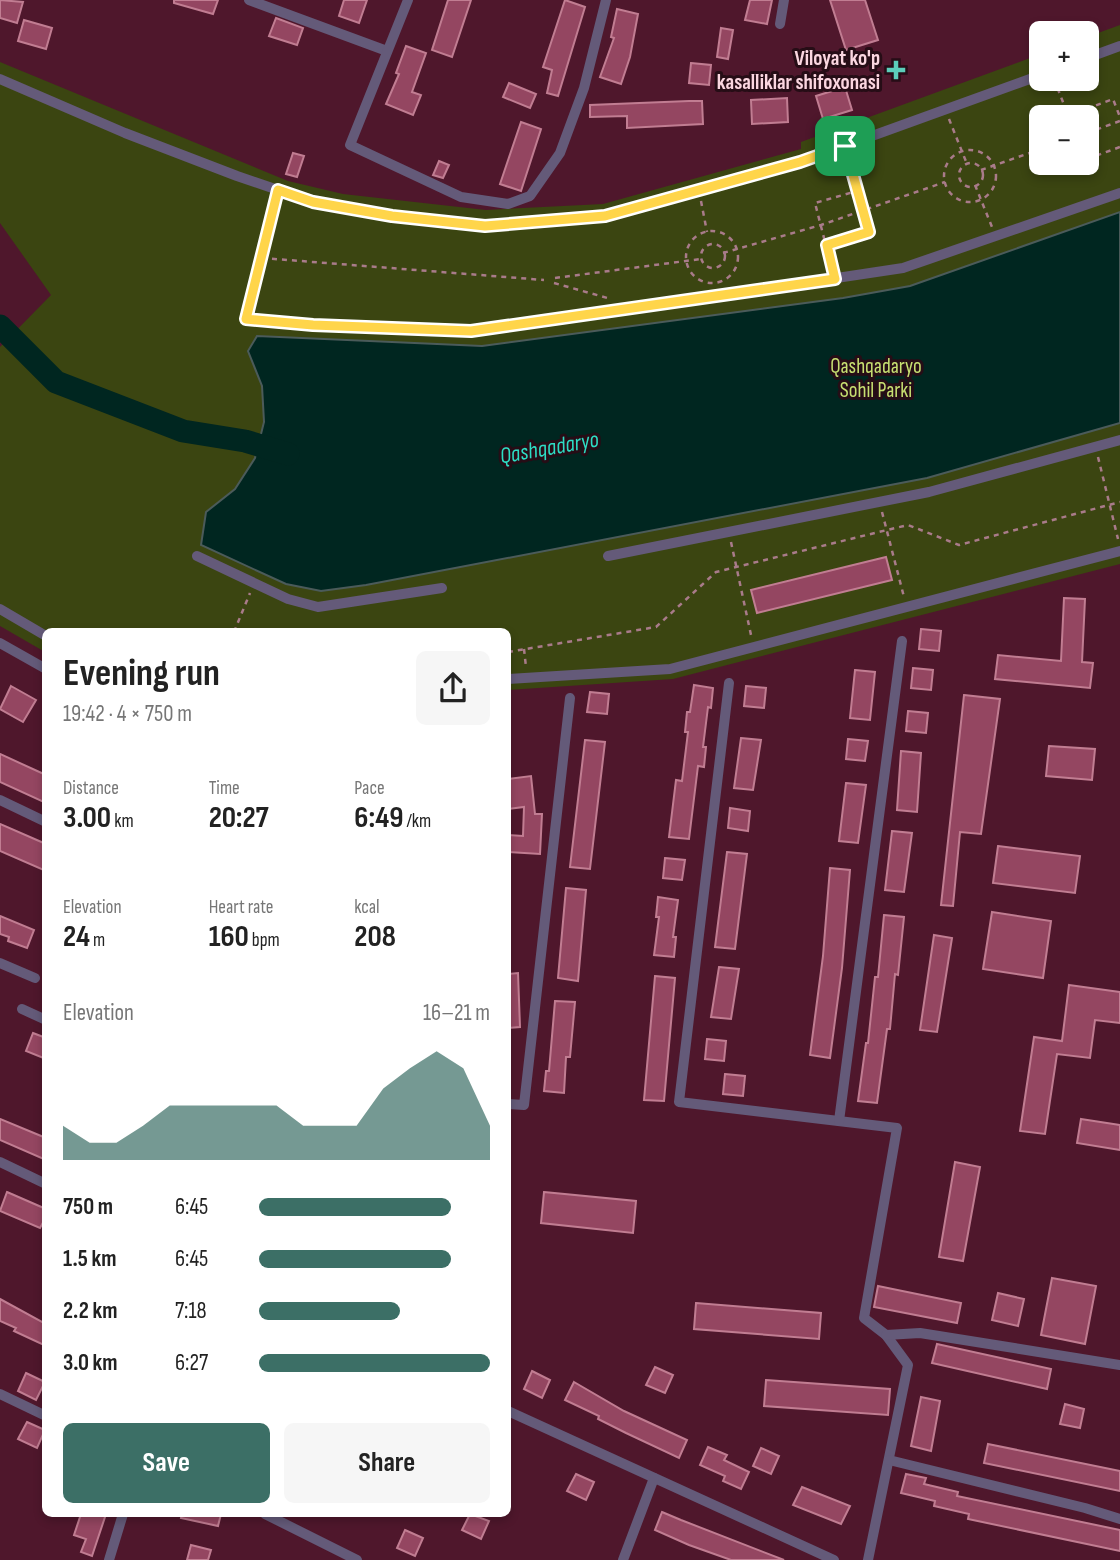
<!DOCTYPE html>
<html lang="en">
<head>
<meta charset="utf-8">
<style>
	body { margin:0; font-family:"Sofia Sans Condensed",sans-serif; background:#f6f6f6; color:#222; height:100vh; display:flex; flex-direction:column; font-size:26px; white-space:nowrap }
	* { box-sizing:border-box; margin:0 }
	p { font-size:23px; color:#767676 }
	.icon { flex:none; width:38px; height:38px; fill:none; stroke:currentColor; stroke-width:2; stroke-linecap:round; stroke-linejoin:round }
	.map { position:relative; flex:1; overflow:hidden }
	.side { position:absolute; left:42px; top:628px; width:469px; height:889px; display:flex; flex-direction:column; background:#fff; border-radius:10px; box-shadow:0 4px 10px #0003 }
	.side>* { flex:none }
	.controls { position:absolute; left:1029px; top:21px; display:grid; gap:14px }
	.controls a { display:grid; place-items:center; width:70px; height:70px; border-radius:10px; background:#fff; box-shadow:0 4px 10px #0003; font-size:35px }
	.pin { position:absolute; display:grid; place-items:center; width:60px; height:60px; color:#fff; margin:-30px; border-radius:14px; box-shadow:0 4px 10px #0006 }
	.round { display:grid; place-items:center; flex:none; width:74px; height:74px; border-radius:10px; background:#f6f6f6 }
	.head { display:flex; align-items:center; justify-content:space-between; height:119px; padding:0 21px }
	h1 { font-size:38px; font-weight:700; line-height:52px }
	.metrics { display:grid; grid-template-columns:repeat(3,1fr); gap:10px; height:119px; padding:7px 21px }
	.metrics div { display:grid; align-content:center }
	.metrics b { font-size:30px; font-weight:700 }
	.metrics small { font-size:19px; font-weight:400 }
	.metrics p { font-size:19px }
	.chart { height:196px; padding:14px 21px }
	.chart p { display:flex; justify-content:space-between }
	.chart svg { width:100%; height:126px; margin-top:7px; fill:#3c6f66; opacity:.7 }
	.primary-button { display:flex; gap:14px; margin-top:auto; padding:14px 21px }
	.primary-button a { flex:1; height:80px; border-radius:10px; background:#3c6f66; color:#fff; font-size:28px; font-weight:700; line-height:80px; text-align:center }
	.primary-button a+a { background:#f6f6f6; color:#222 }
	ul { padding:0 21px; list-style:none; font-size:23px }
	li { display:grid; grid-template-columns:112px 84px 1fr; align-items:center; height:52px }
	li i { height:18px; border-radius:9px; background:#3c6f66 }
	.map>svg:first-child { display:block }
	.green { fill:#3b4511; fill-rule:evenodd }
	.water { fill:#002620; stroke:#4b5b5a; stroke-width:2 }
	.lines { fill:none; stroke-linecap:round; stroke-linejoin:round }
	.river { stroke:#002620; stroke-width:23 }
	.building { fill:#944661; stroke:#c17d92; stroke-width:2 }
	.path { stroke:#a97b8a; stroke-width:2.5; stroke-dasharray:5 5; stroke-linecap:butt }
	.street { stroke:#645a79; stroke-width:10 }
	.route-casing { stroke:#fff; stroke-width:14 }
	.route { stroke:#ffd54a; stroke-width:9 }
	.poi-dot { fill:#5cceba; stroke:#260d16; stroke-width:2.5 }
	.labels { text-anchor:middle; stroke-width:6; stroke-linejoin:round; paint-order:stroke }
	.poi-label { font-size:21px; font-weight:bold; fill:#fbd6e0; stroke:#260d16; text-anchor:end }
	.park-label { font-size:21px; fill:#c7e072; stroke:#260d16 }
	.water-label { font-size:23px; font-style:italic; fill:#2dddc4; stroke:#260d16 }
</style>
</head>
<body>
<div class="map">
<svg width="1120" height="1560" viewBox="0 0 1120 1560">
	<rect width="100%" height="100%" fill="#4f172c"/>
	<!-- green -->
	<path class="green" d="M1120 25V564L673 679 508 690V632H46L45 652 0 626V347L51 295 0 223V62L288 181 343 194 486 210 603 204 801 149V142L1041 54V79H1087V37ZM1041 117H1087V163H1041Z"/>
	<!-- water -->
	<path class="water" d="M1120 212V423L927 478 366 585 321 591 286 584 201 545 206 512 235 489 255 458 264 422 262 386 248 351 257 336 482 346 843 298 910 286Z"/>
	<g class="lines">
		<!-- river -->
		<path class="river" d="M0 326 56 382 183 431 245 441 288 454"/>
	</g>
	<!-- building -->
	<g class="building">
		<path d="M0 0 23 2 17 23 0 18Z"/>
		<path d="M174 0H218L213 14 174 3Z"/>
		<path d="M344 0H367L359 23 339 16Z"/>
		<path d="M448 0H471L452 57 432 50Z"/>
		<path d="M565 0 585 7 558 96 547 93 552 70 543 67Z"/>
		<path d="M750 0H772L767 24 745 20Z"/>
		<path d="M830 0H865L878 40 846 50Z"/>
		<path d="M617 9 638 14 630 57 621 84 600 77 614 38 611 37Z"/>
		<path d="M276 18 303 28 297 45 269 36Z"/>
		<path d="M24 20 52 28 46 49 18 41Z"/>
		<path d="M721 28 733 30 728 59 717 57Z"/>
		<path d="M406 46 426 53 412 92 421 95 413 115 386 104 399 74 396 73Z"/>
		<path d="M691 63 711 65 709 85 689 83Z"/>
		<path d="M509 83 536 94 530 108 503 97Z"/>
		<path d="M845 87 852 110 823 119 816 96Z"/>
		<path d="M787 98 788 122 752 124 751 100Z"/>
		<path d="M689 101H702L703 124 627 128V116L590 117V105Z"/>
		<path d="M521 122 541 129 521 191 500 184Z"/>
		<path d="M293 153 304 156 297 177 286 174Z"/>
		<path d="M439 161 449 165 443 178 433 175Z"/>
		<path d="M886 557 892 580 757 613 751 590Z"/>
		<path d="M1064 598 1085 599 1082 662 1093 663 1090 688 995 679 998 655 1061 661Z"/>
		<path d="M921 629 941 631 939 651 919 649Z"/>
		<path d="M913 668 933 670 931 690 911 688Z"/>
		<path d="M855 670 875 672 870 720 850 718Z"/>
		<path d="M694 685 713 688 711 708 708 707 703 747H706L704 767 698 766 689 839 669 837 676 780 682 781 688 732H685L687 712H690Z"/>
		<path d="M11 686 36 700 23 722 0 709Z"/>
		<path d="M746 686 766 688 764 708 744 706Z"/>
		<path d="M590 692 609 694 607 714 587 712Z"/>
		<path d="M964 695 1000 699 981 834 960 832 953 906 941 905Z"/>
		<path d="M908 711 928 713 926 733 906 731Z"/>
		<path d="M741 738 761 740 753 790 734 788Z"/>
		<path d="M848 739 868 741 865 761 846 759Z"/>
		<path d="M585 740 605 742 590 869 570 867Z"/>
		<path d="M1049 746 1095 749 1092 780 1046 776Z"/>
		<path d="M901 751 921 753 917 812 897 810Z"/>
		<path d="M0 754 46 775V803L0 782Z"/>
		<path d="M531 776 535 814H542L540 854 508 852V835L523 836 524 807 508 809V779Z"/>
		<path d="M846 783 866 785 858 843 839 841Z"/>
		<path d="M730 808 750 811 748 831 728 828Z"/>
		<path d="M0 824 46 844V871L0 851Z"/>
		<path d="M892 831 912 833 904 892 885 890Z"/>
		<path d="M998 846 1080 856 1075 893 993 883Z"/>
		<path d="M727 852 747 854 735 949 715 947Z"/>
		<path d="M665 858 685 860 682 880 663 878Z"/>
		<path d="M830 868 850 870 842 968 830 1058 810 1055 823 956Z"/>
		<path d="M566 888 586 890 578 981 558 978Z"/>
		<path d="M658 897 678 900 673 937H676L674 957 654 955 659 917H656Z"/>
		<path d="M992 912 1051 921 1043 978 983 969Z"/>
		<path d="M884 915 904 917 898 975 895 974 890 1029H887L877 1103 858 1101 866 1043H868L875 977H878Z"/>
		<path d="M0 916 34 930 27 948 8 941 9 937 0 934Z"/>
		<path d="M934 935 952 938 937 1032 920 1030Z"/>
		<path d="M719 967 739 969 731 1019 711 1017Z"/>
		<path d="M518 973 520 1027 508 1028V974Z"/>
		<path d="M655 976 675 978 664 1101 644 1100Z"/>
		<path d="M1069 985 1120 992V1023L1095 1020 1090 1058 1057 1054 1045 1134 1020 1131 1034 1037 1062 1041Z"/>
		<path d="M555 1001 575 1002 570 1057H566L564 1093 544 1091 546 1071H549Z"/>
		<path d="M33 1033 46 1038V1059L26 1051Z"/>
		<path d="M707 1039 726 1041 724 1061 705 1059Z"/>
		<path d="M725 1074 745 1076 743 1096 723 1094Z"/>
		<path d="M0 1119 46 1138V1160L0 1140Z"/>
		<path d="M1081 1119 1120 1125V1150L1077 1143Z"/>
		<path d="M955 1162 980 1167 963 1261 939 1257Z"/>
		<path d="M7 1192 46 1209V1217L40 1228 0 1211Z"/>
		<path d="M544 1192 636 1201 633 1233 541 1223Z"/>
		<path d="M1052 1278 1096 1286 1085 1344 1041 1335Z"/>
		<path d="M878 1286 961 1303 957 1323 874 1307Z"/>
		<path d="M998 1293 1024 1299 1018 1326 992 1320Z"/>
		<path d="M0 1299 46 1324V1346L14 1331 16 1328 0 1321Z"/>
		<path d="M696 1303 821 1313 819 1339 694 1329Z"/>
		<path d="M937 1344 1051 1369 1047 1389 932 1363Z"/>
		<path d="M655 1367 673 1375 665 1393 646 1385Z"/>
		<path d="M532 1371 550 1380 542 1398 524 1389Z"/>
		<path d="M26 1373 45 1382 36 1400 18 1391Z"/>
		<path d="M766 1380 890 1389 888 1415 764 1406Z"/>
		<path d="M574 1382 624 1411 687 1440 679 1458 626 1433 598 1419 599 1416 565 1400Z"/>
		<path d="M921 1397 940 1401 931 1451 911 1446Z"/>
		<path d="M1065 1404 1084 1409 1080 1428 1060 1424Z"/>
		<path d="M27 1422 45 1430 37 1448 18 1439Z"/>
		<path d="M988 1444 1120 1471V1491L984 1463Z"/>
		<path d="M708 1447 727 1455 724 1460 749 1472 741 1489 723 1481 725 1476 700 1465Z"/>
		<path d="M761 1448 779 1456 771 1474 753 1466Z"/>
		<path d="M576 1474 594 1482 586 1500 567 1491Z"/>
		<path d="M906 1474 926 1478 924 1484 958 1492 957 1496 1120 1530V1551L968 1519 969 1514 934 1506 935 1501 901 1493Z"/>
		<path d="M802 1487 850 1506 841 1524 793 1505Z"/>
		<path d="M662 1512 681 1520 784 1560H731L689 1545 655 1530Z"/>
		<path d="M81 1514H106L92 1556 81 1552 86 1539 74 1535Z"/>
		<path d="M182 1514H221L218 1526 181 1518Z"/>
		<path d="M470 1514 489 1521 481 1539 462 1530Z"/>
		<path d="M405 1530 423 1538 415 1556 397 1548Z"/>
		<path d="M191 1545 211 1550 208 1560H187Z"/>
	</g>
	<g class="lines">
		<!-- path -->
		<g class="path">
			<path d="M1054 79 1068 115"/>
			<path d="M1068 116 1113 99 1120 117"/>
			<path d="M949 119 967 164"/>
			<path d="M1087 133 1120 121"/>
			<circle cx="970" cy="176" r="26"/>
			<path d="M1087 159 1120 147"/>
			<circle cx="971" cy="175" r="12"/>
			<path d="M981 170 1041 149"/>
			<path d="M975 185 992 227"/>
			<path d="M701 201 707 232"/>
			<circle cx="712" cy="257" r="26"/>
			<circle cx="713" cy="256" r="12"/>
			<path d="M827 245 869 232 848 156"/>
			<path d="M723 253 821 225 945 182"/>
			<path d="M262 258 544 280"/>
			<path d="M832 269 815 203 857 191"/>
			<path d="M555 278 701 259"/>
			<path d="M554 283 611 299"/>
			<path d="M249 309 276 200"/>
			<path d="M1098 457 1118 539"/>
			<path d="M882 512 904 597"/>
			<path d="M731 542 751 635"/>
			<path d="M234 632 250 593"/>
			<path d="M524 649 526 667"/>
			<path d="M508 652 656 627 716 572 887 530 908 525 959 545 1120 502"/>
		</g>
		<!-- street -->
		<g class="street">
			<path d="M249 0 387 51"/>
			<path d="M408 0 350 145 461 197 508 204 530 196 560 153 584 88 606 0"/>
			<path d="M780 24 784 0"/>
			<path d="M1087 58 1120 46"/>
			<path d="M0 79 125 133 237 176 313 202 392 216 485 226 605 216 800 162 1041 75"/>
			<path d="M246 319 313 325 471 331 551 321 903 268 1120 193"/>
			<path d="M197 556 288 599 318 607 442 588"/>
			<path d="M608 556 929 492 1120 440"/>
			<path d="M0 609 46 636"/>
			<path d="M0 643 46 669"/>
			<path d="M508 679 670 669 1120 551"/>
			<path d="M729 683 679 1102 897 1128 864 1318 886 1335 908 1365 868 1560"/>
			<path d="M0 800 46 822"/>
			<path d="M0 963 35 978"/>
			<path d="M22 1009 46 1020"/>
			<path d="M508 1104 524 1105 570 698"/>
			<path d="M839 1121 902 641"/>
			<path d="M0 1162 46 1184"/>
			<path d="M886 1335 920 1333 1120 1365"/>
			<path d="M0 1394 46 1416"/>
			<path d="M508 1411 834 1560"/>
			<path d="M889 1460 1085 1508 1120 1519"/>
			<path d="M265 1514 357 1560"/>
			<path d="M109 1560 123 1514"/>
			<path d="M623 1560 654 1478"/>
		</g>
	</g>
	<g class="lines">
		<!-- route casing -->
		<g class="route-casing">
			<path id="route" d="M845 146 869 232 827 245 835 279 471 331 313 325 246 319 278 190 313 202 392 216 485 226 605 216 800 162Z"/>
		</g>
		<!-- route -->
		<use href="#route" class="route"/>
	</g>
	<!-- markers -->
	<path class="poi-dot" d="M892.5 59.5h7v7h7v7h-7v7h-7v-7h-7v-7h7z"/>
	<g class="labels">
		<!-- poi labels -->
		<g class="poi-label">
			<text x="880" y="65">Viloyat ko'p<tspan x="880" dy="24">kasalliklar shifoxonasi</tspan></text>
		</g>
		<!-- park labels -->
		<g class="park-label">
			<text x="876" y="373">Qashqadaryo<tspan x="876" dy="24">Sohil Parki</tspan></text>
		</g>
		<!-- water labels -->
		<g class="water-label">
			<text transform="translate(549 447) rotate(-10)" y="8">Qashqadaryo</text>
		</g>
	</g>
</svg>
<div class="controls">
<a>+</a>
<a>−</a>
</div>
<div class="pin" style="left:845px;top:146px;background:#1e9e55"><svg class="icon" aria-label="arrive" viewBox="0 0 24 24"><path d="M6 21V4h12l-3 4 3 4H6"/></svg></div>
<section class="side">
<div class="head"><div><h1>Evening run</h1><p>19:42 · 4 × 750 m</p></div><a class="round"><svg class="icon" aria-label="share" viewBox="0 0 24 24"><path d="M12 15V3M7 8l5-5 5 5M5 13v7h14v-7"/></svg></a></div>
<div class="metrics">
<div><p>Distance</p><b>3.00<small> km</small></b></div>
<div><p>Time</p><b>20:27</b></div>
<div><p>Pace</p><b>6:49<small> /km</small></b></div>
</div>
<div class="metrics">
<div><p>Elevation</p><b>24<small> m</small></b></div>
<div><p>Heart rate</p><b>160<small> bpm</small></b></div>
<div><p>kcal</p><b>208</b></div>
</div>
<div class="chart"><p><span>Elevation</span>16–21 m</p>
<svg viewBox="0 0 160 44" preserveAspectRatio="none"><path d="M0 44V32L10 38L20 38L30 32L40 25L50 25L60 25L70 25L80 25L90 32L100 32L110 32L120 19L130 12L140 6L150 12L160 32V44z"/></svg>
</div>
<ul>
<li><b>750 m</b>6:45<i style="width:83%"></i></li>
<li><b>1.5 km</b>6:45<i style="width:83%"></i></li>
<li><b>2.2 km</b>7:18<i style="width:61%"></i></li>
<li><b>3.0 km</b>6:27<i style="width:100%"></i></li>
</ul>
<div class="primary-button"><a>Save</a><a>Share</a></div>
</section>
</div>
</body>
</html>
